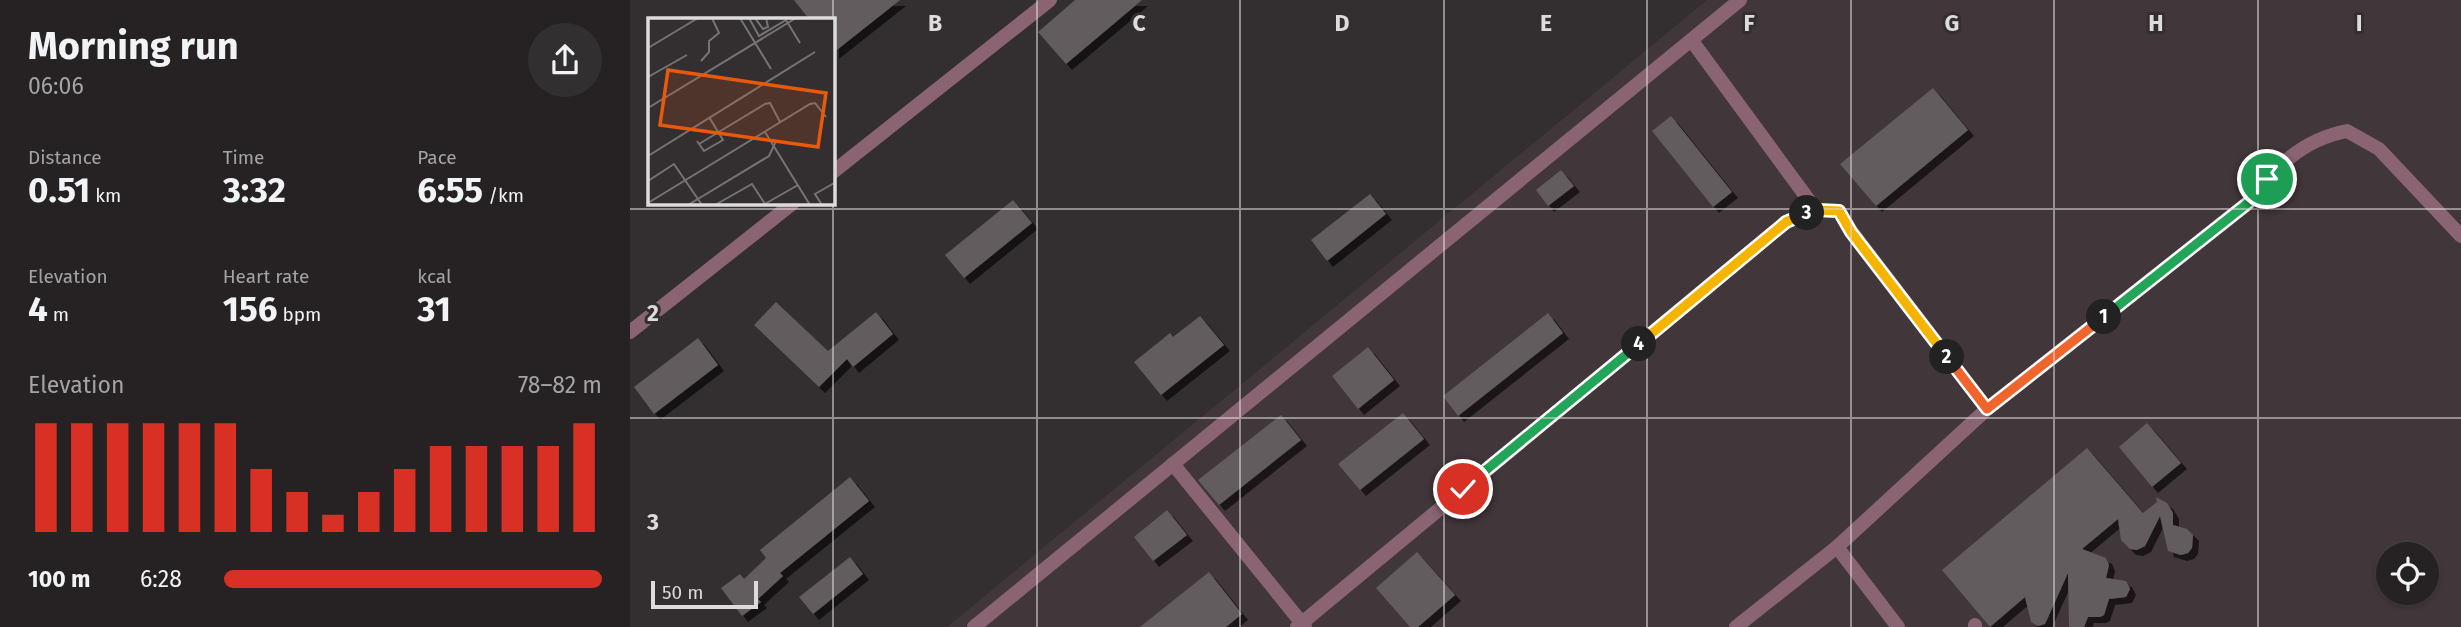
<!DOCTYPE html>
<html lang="en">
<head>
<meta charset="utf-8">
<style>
	body { margin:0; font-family:"Fira Sans",sans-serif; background:#322f31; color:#f1f3f6; height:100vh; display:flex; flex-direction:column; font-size:26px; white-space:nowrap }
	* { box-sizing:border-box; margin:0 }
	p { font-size:23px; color:#a4a4a6 }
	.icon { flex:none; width:38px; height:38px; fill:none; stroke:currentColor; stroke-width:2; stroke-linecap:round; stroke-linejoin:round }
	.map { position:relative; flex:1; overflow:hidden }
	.drawer { display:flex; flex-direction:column; background:#262224; width:630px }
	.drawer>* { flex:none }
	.controls { position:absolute; left:1746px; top:542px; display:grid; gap:14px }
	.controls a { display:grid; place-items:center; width:63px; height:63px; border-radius:50%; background:#262224; box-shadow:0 2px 5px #0004,0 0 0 2px #423f41; font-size:35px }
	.scale { position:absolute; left:21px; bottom:18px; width:107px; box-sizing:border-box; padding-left:7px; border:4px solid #dedbdc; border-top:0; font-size:19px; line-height:24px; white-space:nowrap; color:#dedbdc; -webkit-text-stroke:5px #332e30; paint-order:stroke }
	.pin { position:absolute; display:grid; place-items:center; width:60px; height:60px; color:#fff; margin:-30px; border:4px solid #fff; border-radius:50%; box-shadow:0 2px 7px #0007 }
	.km { position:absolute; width:35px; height:35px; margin:-18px; border-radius:50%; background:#222; color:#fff; font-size:19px; line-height:35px; text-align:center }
	.round { display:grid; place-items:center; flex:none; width:74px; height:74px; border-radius:37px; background:#322f31 }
	.overview { display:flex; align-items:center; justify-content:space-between; height:119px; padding:0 28px }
	h1 { font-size:38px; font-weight:700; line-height:52px }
	.stats { display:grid; grid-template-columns:repeat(3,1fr); gap:10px; height:119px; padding:7px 28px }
	.stats div { display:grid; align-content:center }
	.stats b { font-size:35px; font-weight:700 }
	.stats small { font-size:19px; font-weight:400 }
	.stats p { font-size:19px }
	.chart { height:196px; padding:14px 28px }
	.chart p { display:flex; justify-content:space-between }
	.chart svg { width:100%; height:126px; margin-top:7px; stroke:#d93025; stroke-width:6 }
	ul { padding:0 28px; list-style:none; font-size:23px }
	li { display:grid; grid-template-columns:112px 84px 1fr; align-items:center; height:52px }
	li i { height:18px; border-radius:9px; background:#d93025 }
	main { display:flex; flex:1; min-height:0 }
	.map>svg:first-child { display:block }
	.built { fill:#41363a; fill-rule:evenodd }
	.building { fill:#625c5e; filter:url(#shadow) }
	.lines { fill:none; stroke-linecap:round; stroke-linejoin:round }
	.minor { stroke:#8a6473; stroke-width:14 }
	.split-1-casing { stroke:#fff; stroke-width:14 }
	.split-2-casing { stroke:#fff; stroke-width:14 }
	.split-3-casing { stroke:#fff; stroke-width:14 }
	.split-4-casing { stroke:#fff; stroke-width:14 }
	.split-5-casing { stroke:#fff; stroke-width:14 }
	.split-1 { stroke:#22a559; stroke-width:9 }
	.split-2 { stroke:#f0652b; stroke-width:9 }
	.split-3 { stroke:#f5b400; stroke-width:9 }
	.split-4 { stroke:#f5b400; stroke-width:9 }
	.split-5 { stroke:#22a559; stroke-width:9 }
	.grid { fill:none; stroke:#dedbdc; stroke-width:2; stroke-opacity:0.55 }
	.inset-road { fill:none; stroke:#777375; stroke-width:2 }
	.view { fill:#e8590c; fill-opacity:0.15; stroke:#e8590c; stroke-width:3.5 }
	.inset-edge { fill:none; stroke:#dedbdc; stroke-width:3.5 }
	.grid-label { font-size:23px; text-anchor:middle; font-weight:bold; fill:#dedbdc; stroke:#332e30; stroke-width:6; stroke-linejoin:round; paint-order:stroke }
</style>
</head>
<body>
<main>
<section class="drawer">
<div class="overview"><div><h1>Morning run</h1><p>06:06</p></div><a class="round"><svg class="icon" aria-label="share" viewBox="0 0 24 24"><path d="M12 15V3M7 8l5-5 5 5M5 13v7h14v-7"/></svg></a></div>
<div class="stats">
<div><p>Distance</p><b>0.51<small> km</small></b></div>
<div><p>Time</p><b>3:32</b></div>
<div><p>Pace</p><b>6:55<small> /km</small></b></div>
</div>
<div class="stats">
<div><p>Elevation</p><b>4<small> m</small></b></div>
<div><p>Heart rate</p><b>156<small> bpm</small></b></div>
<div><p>kcal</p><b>31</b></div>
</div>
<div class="chart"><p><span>Elevation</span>78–82 m</p>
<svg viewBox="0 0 160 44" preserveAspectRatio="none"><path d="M5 44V6M15 44V6M25 44V6M35 44V6M45 44V6M55 44V6M65 44V22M75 44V30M85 44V38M95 44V30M105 44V22M115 44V14M125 44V14M135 44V14M145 44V14M155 44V6"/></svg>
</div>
<ul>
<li><b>100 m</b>6:28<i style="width:100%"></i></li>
</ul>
</section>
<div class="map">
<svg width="1831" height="627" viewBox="0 0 1831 627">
	<defs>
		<filter id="shadow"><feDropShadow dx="6" dy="6" stdDeviation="0" flood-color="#0009"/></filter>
	</defs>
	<rect width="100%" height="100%" fill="#332e30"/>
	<!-- built -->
	<path class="built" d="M1077 0H1831V627H317ZM1759 555H1797V593H1759Z"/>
	<!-- building -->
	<g class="building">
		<path d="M164 0H270L203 53V19H179Z"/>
		<path d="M445 0H512L436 64 408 32Z"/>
		<path d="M1303 88 1338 130 1246 206 1210 164Z"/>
		<path d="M1041 116 1102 192 1083 207 1022 131Z"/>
		<path d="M931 170 944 186 918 206 906 190Z"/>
		<path d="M740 194 756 214 697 261 681 240Z"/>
		<path d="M383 200 402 223 334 278 315 255Z"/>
		<path d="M146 302 198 351 246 312 263 334 223 367 217 359 189 387 124 325Z"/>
		<path d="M918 313 933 333 828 416 813 396Z"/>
		<path d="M570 316 594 345 531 395 504 362 540 333 543 337Z"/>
		<path d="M68 338 88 365 24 414 4 387Z"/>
		<path d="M738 347 764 380 728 409 702 376Z"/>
		<path d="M773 413 794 439 730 490 708 464Z"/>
		<path d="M651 415 671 440 589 505 568 480Z"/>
		<path d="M1517 423 1551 463 1522 487 1489 447Z"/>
		<path d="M1457 448 1513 513 1527 502 1526 497 1537 503 1543 513V525L1557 529 1563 535 1562 548 1558 553 1551 555 1538 551 1530 516 1515 546 1507 550 1500 549 1491 540 1488 519 1452 549 1476 558 1479 565 1476 578 1496 581 1500 589 1496 597 1479 599 1474 615 1470 617H1458L1454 627H1439L1438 573 1415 624 1408 626 1401 622 1395 597 1360 627 1312 570Z"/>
		<path d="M220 477 239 501 150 573 153 576 128 599 131 602 112 616 91 588 110 574 114 579 136 558 130 550Z"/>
		<path d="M537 510 557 535 523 561 504 537Z"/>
		<path d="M787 552 825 595 788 627H780L746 588Z"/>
		<path d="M220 557 233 574 183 614 169 597Z"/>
		<path d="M579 572 612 614 596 627H510Z"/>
	</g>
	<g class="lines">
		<!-- minor -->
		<g class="minor">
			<path d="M1062 41 1186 210"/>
			<path d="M203 172 420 0"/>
			<path d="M0 332 163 203"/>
			<path d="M543 464 675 627"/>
			<path d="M1207 547 1268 627"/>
			<path d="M344 627 1110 0"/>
			<path d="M667 627 1156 222 1186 210 1209 211 1221 231 1357 409"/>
			<path d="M1106 627 1207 547 1357 409 1618 203C1646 167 1671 140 1717 131L1749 149 1831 236"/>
			<path d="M1345 627V625"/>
		</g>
	</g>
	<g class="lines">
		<!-- split-1 casing -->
		<g class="split-1-casing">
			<path id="split-1" d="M1474 317 1618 203 1637 179"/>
		</g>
		<!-- split-2 casing -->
		<g class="split-2-casing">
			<path id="split-2" d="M1317 357 1357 409 1474 317"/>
		</g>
		<!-- split-3 casing -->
		<g class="split-3-casing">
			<path id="split-3" d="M1177 213 1186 210 1209 211 1221 232 1317 357"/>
		</g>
		<!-- split-4 casing -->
		<g class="split-4-casing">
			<path id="split-4" d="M1009 344 1156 222 1177 213"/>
		</g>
		<!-- split-5 casing -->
		<g class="split-5-casing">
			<path id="split-5" d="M833 489 1009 344"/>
		</g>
		<!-- split-1 -->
		<use href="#split-1" class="split-1"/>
		<!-- split-2 -->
		<use href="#split-2" class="split-2"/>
		<!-- split-3 -->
		<use href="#split-3" class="split-3"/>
		<!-- split-4 -->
		<use href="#split-4" class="split-4"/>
		<!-- split-5 -->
		<use href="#split-5" class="split-5"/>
	</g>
	<!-- grid -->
	<path class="grid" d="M203 0V627M407 0V627M610 0V627M814 0V627M1017 0V627M1221 0V627M1424 0V627M1628 0V627M0 209H1831M0 418H1831"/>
	<!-- overview -->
	<g transform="translate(18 18)">
		<rect width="187" height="187" fill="#332e30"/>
		<path class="inset-road" d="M92 0 123 51M101 0 111 18 138 2 152 25M107 0 115 11 120 9 118 0M0 30 50 0M53 43 61 34V23L71 15 64 0M0 59 39 37M0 90 148 0M117 114 162 187M49 123 56 133 75 122 61 99M51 126 117 86 122 85 132 104M0 138 167 34M0 163 26 146 54 187M0 185 162 86 167 85 178 99M40 187 121 138 128 123M67 187 104 166 117 186M115 187 150 167M174 187 167 176 188 164"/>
		<path class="view" d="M20 52 178 75 170 129 12 107Z"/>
		<rect width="187" height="187" class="inset-edge"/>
	</g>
	<g class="grid-label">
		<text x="305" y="31">B</text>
		<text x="509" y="31">C</text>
		<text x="712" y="31">D</text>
		<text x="916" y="31">E</text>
		<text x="1119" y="31">F</text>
		<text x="1322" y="31">G</text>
		<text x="1526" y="31">H</text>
		<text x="1729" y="31">I</text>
		<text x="23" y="321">2</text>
		<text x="23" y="530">3</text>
	</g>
</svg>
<div class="controls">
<a><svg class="icon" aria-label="locate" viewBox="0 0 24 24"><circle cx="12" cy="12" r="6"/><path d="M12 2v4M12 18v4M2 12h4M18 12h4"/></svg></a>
</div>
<div class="scale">50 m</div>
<div class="pin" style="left:1637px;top:179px;background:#1e9e55"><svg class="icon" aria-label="arrive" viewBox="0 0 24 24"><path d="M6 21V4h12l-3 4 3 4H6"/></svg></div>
<div class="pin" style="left:833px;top:489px;background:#d93025"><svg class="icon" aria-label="check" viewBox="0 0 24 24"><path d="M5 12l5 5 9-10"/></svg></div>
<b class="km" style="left:1474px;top:317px">1</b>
<b class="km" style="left:1317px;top:357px">2</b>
<b class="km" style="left:1177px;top:213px">3</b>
<b class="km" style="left:1009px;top:344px">4</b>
</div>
</main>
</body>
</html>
